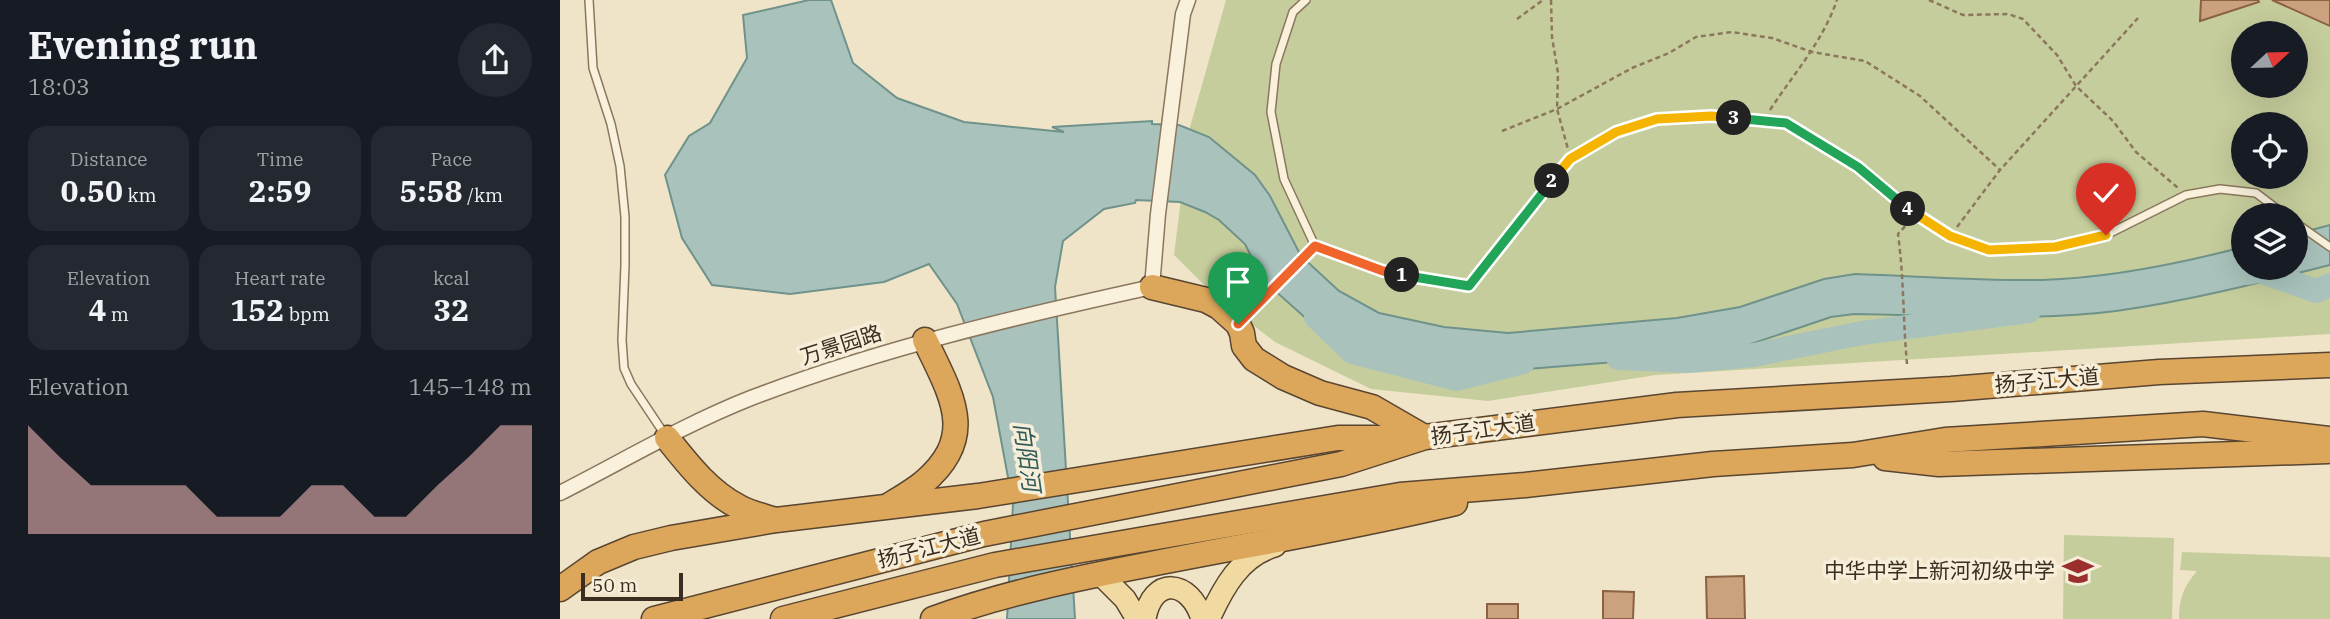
<!DOCTYPE html>
<html lang="en">
<head>
<meta charset="utf-8">
<style>
	body { margin:0; font-family:"IBM Plex Serif","Noto Sans SC",serif; background:#242831; color:#f1f3f6; height:100vh; display:flex; flex-direction:column; font-size:26px; white-space:nowrap }
	* { box-sizing:border-box; margin:0 }
	p { font-size:23px; color:#9ea1a6 }
	.icon { flex:none; width:38px; height:38px; fill:none; stroke:currentColor; stroke-width:2; stroke-linecap:round; stroke-linejoin:round }
	.map { position:relative; flex:1; overflow:hidden }
	.details { display:flex; flex-direction:column; background:#171b24; width:560px }
	.details>* { flex:none }
	.needle { width:46px; rotate:68deg }
	.fabs { position:absolute; left:1671px; top:21px; display:grid; gap:14px }
	.fabs a { display:grid; place-items:center; width:77px; height:77px; border-radius:50%; background:#171b24; box-shadow:0 7px 28px #0002; font-size:35px }
	.scale { position:absolute; left:21px; bottom:18px; width:102px; box-sizing:border-box; padding-left:7px; border:4px solid #3b2e20; border-top:0; font-size:19px; line-height:24px; white-space:nowrap; color:#3b2e20; -webkit-text-stroke:5px #f6eed8; paint-order:stroke }
	.pin { position:absolute; display:grid; place-items:center; width:60px; height:60px; color:#fff; margin:-72px -30px; border-radius:50% 50% 50% 0; rotate:-45deg; box-shadow:0 0 7px #0007 }
	.pin .icon { rotate:45deg }
	.km { position:absolute; width:35px; height:35px; margin:-18px; border-radius:50%; background:#222; color:#fff; font-size:19px; line-height:35px; text-align:center }
	.round { display:grid; place-items:center; flex:none; width:74px; height:74px; border-radius:37px; background:#242831 }
	.summary { display:flex; align-items:center; justify-content:space-between; height:119px; padding:0 28px }
	h1 { font-size:38px; font-weight:700; line-height:52px }
	.stats { display:grid; grid-template-columns:repeat(3,1fr); gap:10px; height:119px; padding:7px 28px }
	.stats div { display:grid; align-content:center; border-radius:18px; background:#242831; text-align:center }
	.stats b { font-size:30px; font-weight:700 }
	.stats small { font-size:19px; font-weight:400 }
	.stats p { font-size:19px }
	.chart { height:196px; padding:14px 28px }
	.chart p { display:flex; justify-content:space-between }
	.chart svg { width:100%; height:126px; margin-top:7px; fill:#ca9b9c; opacity:.7 }
	main { display:flex; flex:1; min-height:0 }
	.map>svg:first-child { display:block }
	.green { fill:#c6cd9c; fill-rule:evenodd }
	.water { fill:#a9c3bc; stroke:#6f928a; stroke-width:2 }
	.lines { fill:none; stroke-linecap:round; stroke-linejoin:round }
	.river { stroke:#a9c3bc; stroke-width:24 }
	.building { fill:#cca17e; stroke:#8a6143; stroke-width:2 }
	.lane-casing { stroke:#8b775d; stroke-width:10 }
	.street-casing { stroke:#8b775d; stroke-width:17 }
	.primary-casing { stroke:#594531; stroke-width:24 }
	.highway-casing { stroke:#594531; stroke-width:27 }
	.path { stroke:#8b775d; stroke-width:2.5; stroke-dasharray:5 3.5; stroke-linecap:butt }
	.lane { stroke:#f9f1dc; stroke-width:7 }
	.street { stroke:#f9f1dc; stroke-width:14 }
	.primary { stroke:#f1daa1; stroke-width:21 }
	.highway { stroke:#dca75b; stroke-width:24 }
	.split-1-casing { stroke:#fff; stroke-width:14 }
	.split-2-casing { stroke:#fff; stroke-width:14 }
	.split-3-casing { stroke:#fff; stroke-width:14 }
	.split-4-casing { stroke:#fff; stroke-width:14 }
	.split-5-casing { stroke:#fff; stroke-width:14 }
	.split-1 { stroke:#f0652b; stroke-width:9 }
	.split-2 { stroke:#22a559; stroke-width:9 }
	.split-3 { stroke:#f5b400; stroke-width:9 }
	.split-4 { stroke:#22a559; stroke-width:9 }
	.split-5 { stroke:#f5b400; stroke-width:9 }
	.labels { text-anchor:middle; stroke-width:7; stroke-linejoin:round; paint-order:stroke }
	.street-label { font-size:21px; fill:#3b2e20; stroke:#f6eed8 }
	.poi-label { font-size:21px; fill:#3b2e20; stroke:#f6eed8; text-anchor:end }
	.water-label { font-size:23px; font-style:italic; fill:#305b59; stroke:#f6eed8 }
</style>
</head>
<body>
<main>
<section class="details">
<div class="summary"><div><h1>Evening run</h1><p>18:03</p></div><a class="round"><svg class="icon" aria-label="share" viewBox="0 0 24 24"><path d="M12 15V3M7 8l5-5 5 5M5 13v7h14v-7"/></svg></a></div>
<div class="stats">
<div><p>Distance</p><b>0.50<small> km</small></b></div>
<div><p>Time</p><b>2:59</b></div>
<div><p>Pace</p><b>5:58<small> /km</small></b></div>
</div>
<div class="stats">
<div><p>Elevation</p><b>4<small> m</small></b></div>
<div><p>Heart rate</p><b>152<small> bpm</small></b></div>
<div><p>kcal</p><b>32</b></div>
</div>
<div class="chart"><p><span>Elevation</span>145–148 m</p>
<svg viewBox="0 0 160 44" preserveAspectRatio="none"><path d="M0 44V6L10 17L20 27L30 27L40 27L50 27L60 38L70 38L80 38L90 27L100 27L110 38L120 38L130 27L140 17L150 6L160 6V44z"/></svg>
</div>
</section>
<div class="map">
<svg width="1770" height="619" viewBox="0 0 1770 619">
	<rect width="100%" height="100%" fill="#efe4c8"/>
	<!-- green -->
	<g class="green">
		<path d="M666 0H1770V334L1096 375 928 401 811 389 715 342 652 293 614 255 630 127ZM1684 33H1736V86H1684ZM1684 124H1736V177H1684ZM1684 215H1736V268H1684Z"/>
		<path d="M1504 535 1614 538 1612 619H1503Z"/>
		<path d="M1622 552 1770 557V619H1619C1619 598 1624 586 1637 571L1620 570Z"/>
	</g>
	<!-- water -->
	<path class="water" d="M249 0H271L293 63 337 98 404 122 504 132 492 127 592 121V124L619 125 649 137 695 175 710 196 741 256 779 291 819 313 884 327 948 333 1117 318 1180 307 1264 279 1295 274C1357 276 1420 281 1482 280 1546 278 1622 263 1683 247L1684 268H1736V234L1770 225V265C1699 283 1628 301 1556 311 1470 322 1380 315 1294 314L1271 317 1188 345 1118 357 943 371 873 366 794 348 750 322 703 280 685 244 659 220 645 212 620 202 576 200 575 203 544 209 503 241 495 287 515 619H447L453 504 433 397 397 304 369 264 324 282 230 294 152 285 122 238 105 175 129 136 150 123 187 58 183 15Z"/>
	<g class="lines">
		<!-- river -->
		<g class="river">
			<path d="M1687 273 1700 271 1756 291 1770 285"/>
			<path d="M756 317 792 352 896 379 963 362"/>
			<path d="M1058 358 1128 361 1194 355 1302 333 1469 311"/>
		</g>
	</g>
	<!-- building -->
	<g class="building">
		<path d="M1641 0H1698L1699 2 1640 21Z"/>
		<path d="M1712 0H1770V26Z"/>
		<path d="M1184 576 1185 619H1147L1146 577Z"/>
		<path d="M1043 591 1074 592 1073 619H1043Z"/>
		<rect x="927" y="604" width="31" height="15"/>
	</g>
	<g class="lines">
		<!-- lane casing -->
		<g class="lane-casing">
			<g id="lane">
				<path d="M29 0 33 68 51 124 60 166 65 217V265L62 340 64 368 71 384 105 435"/>
				<path d="M746 0 733 12 716 64 711 112 724 179 755 246 823 271 909 286 1011 159 1056 132 1097 119 1151 116 1226 123 1298 167 1345 207 1390 236 1429 250 1495 247 1546 235 1626 195 1660 189 1696 193 1725 215"/>
				<path d="M1736 223 1770 247"/>
				<path d="M681 321 755 246"/>
			</g>
		</g>
		<!-- street casing -->
		<g class="street-casing">
			<path id="street" d="M0 493C63 461 125 424 191 398 322 348 455 317 592 287L598 214 623 14 628 0"/>
		</g>
		<!-- primary casing -->
		<g class="primary-casing">
			<g id="primary">
				<path d="M540 574 565 599 577 619"/>
				<path d="M585 619C592 576 630 579 642 619"/>
				<path d="M649 619C663 588 680 556 715 546"/>
			</g>
		</g>
		<!-- highway casing -->
		<g class="highway-casing">
			<g id="highway">
				<path d="M592 287 646 300 659 307 678 324 682 333 684 346 694 359 723 377 760 393 812 407 864 437"/>
				<path d="M107 438C127 463 149 492 179 507 190 513 203 516 215 520"/>
				<path d="M1325 458 1379 464 1768 451"/>
				<path d="M331 504C341 498 353 491 363 483 419 436 391 395 365 340"/>
				<path d="M0 589 38 562 74 547 111 538 216 520 418 496 778 438H839"/>
				<path d="M94 619 424 534 781 464 865 437 1117 405 1391 389 1599 372 1770 365"/>
				<path d="M223 619 435 565 840 495 965 485 1153 464 1293 455 1385 440 1643 424 1770 439"/>
				<path d="M373 619C444 593 518 578 591 564 692 544 795 527 895 503"/>
			</g>
		</g>
		<!-- path -->
		<g class="path">
			<path d="M991 0 992 37 998 73 997 109 1008 149"/>
			<path d="M1369 0 1403 15 1448 14 1463 19 1497 55 1516 86 1553 121 1576 152 1618 188"/>
			<path d="M957 19 983 0"/>
			<path d="M1210 110C1234 73 1262 43 1277 0"/>
			<path d="M942 131 997 109 1072 68 1109 53 1136 37 1172 32 1212 38 1252 52 1305 61 1360 96 1440 170"/>
			<path d="M1397 227 1440 170 1578 18"/>
			<path d="M1347 364C1343 321 1344 278 1338 234L1349 222"/>
		</g>
		<!-- lane -->
		<use href="#lane" class="lane"/>
		<!-- street -->
		<use href="#street" class="street"/>
		<!-- primary -->
		<use href="#primary" class="primary"/>
		<!-- highway -->
		<use href="#highway" class="highway"/>
	</g>
	<g class="lines">
		<!-- split-1 casing -->
		<g class="split-1-casing">
			<path id="split-1" d="M678 324 755 246 823 271 842 275"/>
		</g>
		<!-- split-2 casing -->
		<g class="split-2-casing">
			<path id="split-2" d="M842 275 909 286 992 181"/>
		</g>
		<!-- split-3 casing -->
		<g class="split-3-casing">
			<path id="split-3" d="M992 181 1010 159 1056 132 1097 119 1151 116 1174 118"/>
		</g>
		<!-- split-4 casing -->
		<g class="split-4-casing">
			<path id="split-4" d="M1174 118 1226 123 1298 167 1348 209"/>
		</g>
		<!-- split-5 casing -->
		<g class="split-5-casing">
			<path id="split-5" d="M1348 209 1390 236 1429 250 1495 247 1546 235"/>
		</g>
		<!-- split-1 -->
		<use href="#split-1" class="split-1"/>
		<!-- split-2 -->
		<use href="#split-2" class="split-2"/>
		<!-- split-3 -->
		<use href="#split-3" class="split-3"/>
		<!-- split-4 -->
		<use href="#split-4" class="split-4"/>
		<!-- split-5 -->
		<use href="#split-5" class="split-5"/>
	</g>
	<!-- icons -->
	<defs>
		<g id="school-bare" transform="scale(2.415)"><path d="M0-5L7-2L0 1L-7-2ZM-4 1L0 2.5L4 1V4Q0 6-4 4Z" fill="#9a2f2d" stroke="#f6eed8" stroke-width="2.5" paint-order="stroke"/></g>
	</defs>
	<g fill-rule="evenodd">
		<use href="#school-bare" x="1518" y="571"/>
	</g>
	<g class="labels">
		<!-- street labels -->
		<g class="street-label">
			<text transform="translate(281 345) rotate(-18)" y="7">万景园路</text>
			<text transform="translate(1487 381) rotate(-5)" y="7">扬子江大道</text>
			<text transform="translate(923 430) rotate(-8)" y="7">扬子江大道</text>
			<text transform="translate(369 548) rotate(-14)" y="7">扬子江大道</text>
		</g>
		<!-- poi labels -->
		<g class="poi-label">
			<text x="1495" y="578">中华中学上新河初级中学</text>
		</g>
		<!-- water labels -->
		<g class="water-label">
			<text transform="translate(467 457) rotate(82)" y="8">向阳河</text>
		</g>
	</g>
</svg>
<div class="fabs">
<a><svg class="needle" viewBox="-14 -14 28 28"><path d="M0-13l5 13h-10z" fill="#e53935"/><path d="M0 13l5-13h-10z" fill="#9ea1a6"/></svg></a>
<a><svg class="icon" aria-label="locate" viewBox="0 0 24 24"><circle cx="12" cy="12" r="6"/><path d="M12 2v4M12 18v4M2 12h4M18 12h4"/></svg></a>
<a><svg class="icon" aria-label="layers" viewBox="0 0 24 24"><path d="M12 4l9 5-9 5-9-5zM3 14l9 5 9-5"/></svg></a>
</div>
<div class="scale">50 m</div>
<div class="pin" style="left:678px;top:324px;background:#1e9e55"><svg class="icon" aria-label="arrive" viewBox="0 0 24 24"><path d="M6 21V4h12l-3 4 3 4H6"/></svg></div>
<div class="pin" style="left:1546px;top:235px;background:#d93025"><svg class="icon" aria-label="check" viewBox="0 0 24 24"><path d="M5 12l5 5 9-10"/></svg></div>
<b class="km" style="left:842px;top:275px">1</b>
<b class="km" style="left:992px;top:181px">2</b>
<b class="km" style="left:1174px;top:118px">3</b>
<b class="km" style="left:1348px;top:209px">4</b>
</div>
</main>
</body>
</html>
